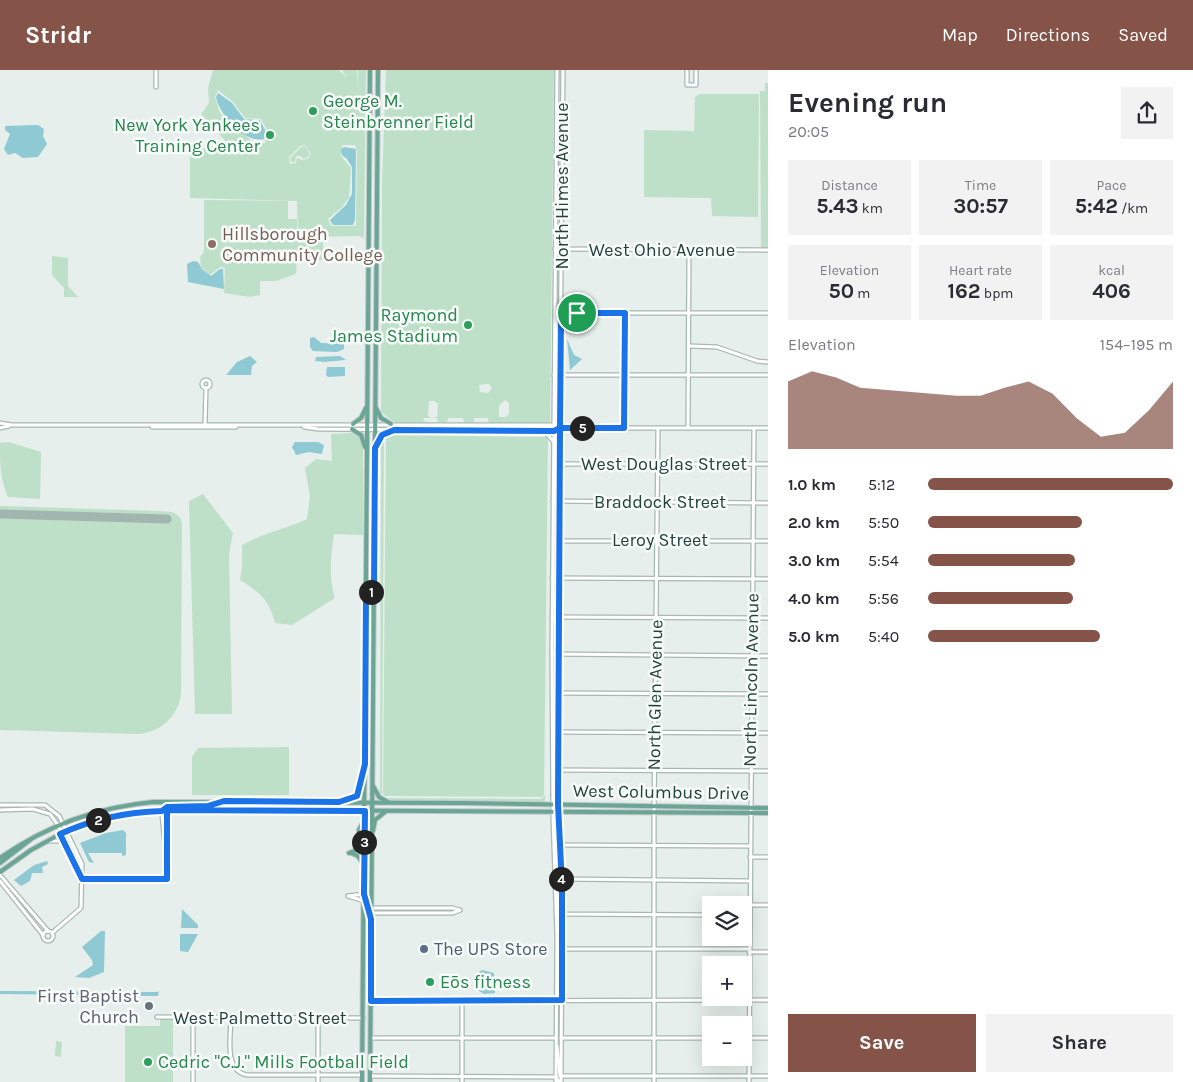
<!DOCTYPE html>
<html lang="en">
<head>
<meta charset="utf-8">
<style>
	body { margin:0; font-family:Karla,sans-serif; background:#f2f2f3; color:#2b2b33; height:100vh; display:flex; flex-direction:column; font-size:19px; white-space:nowrap }
	* { box-sizing:border-box; margin:0 }
	p { font-size:16px; color:#7c7c81 }
	.icon { flex:none; width:28px; height:28px; fill:none; stroke:currentColor; stroke-width:2; stroke-linecap:round; stroke-linejoin:round }
	.map { position:relative; flex:1; overflow:hidden }
	.details { display:flex; flex-direction:column; background:#fff; width:425px }
	.details>* { flex:none }
	.fabs { position:absolute; left:702px; top:826px; display:grid; gap:10px }
	.fabs a { display:grid; place-items:center; width:50px; height:50px; border-radius:0px; background:#fff; box-shadow:0 5px 20px #0002; font-size:25px }
	.pin { position:absolute; display:grid; place-items:center; width:42px; height:42px; color:#fff; margin:-21px; border:2px solid #fff; border-radius:50%; box-shadow:0 1px 5px #0007 }
	.km { position:absolute; width:25px; height:25px; margin:-12px; border-radius:50%; background:#222; color:#fff; font-size:14px; line-height:25px; text-align:center }
	.round { display:grid; place-items:center; flex:none; width:52px; height:52px; border-radius:0px; background:#f2f2f3 }
	.overview { display:flex; align-items:center; justify-content:space-between; height:85px; padding:0 20px }
	h1 { font-size:28px; font-weight:700; line-height:38px }
	.stats { display:grid; grid-template-columns:repeat(3,1fr); gap:8px; height:85px; padding:5px 20px }
	.stats div { display:grid; align-content:center; border-radius:0px; background:#f2f2f3; text-align:center }
	.stats b { font-size:21px; font-weight:700 }
	.stats small { font-size:14px; font-weight:400 }
	.stats p { font-size:14px }
	.chart { height:140px; padding:10px 20px }
	.chart p { display:flex; justify-content:space-between }
	.chart svg { width:100%; height:90px; margin-top:5px; fill:#855347; opacity:.7 }
	.primary-button { display:flex; gap:10px; margin-top:auto; padding:10px 20px }
	.primary-button a { flex:1; height:58px; border-radius:0px; background:#855347; color:#fff; font-size:20px; font-weight:700; line-height:58px; text-align:center }
	.primary-button a+a { background:#f2f2f3; color:#2b2b33 }
	ul { padding:0 20px; list-style:none; font-size:16px }
	li { display:grid; grid-template-columns:80px 60px 1fr; align-items:center; height:38px }
	li i { height:12px; border-radius:6px; background:#855347 }
	header { display:flex; align-items:center; gap:30px; box-sizing:border-box; height:70px; padding:0 25px; background:#855347; color:#fff }
	header strong { font-size:24px }
	nav { display:flex; gap:28px; margin-inline-start:auto; font-size:18px }
	main { display:flex; flex:1; min-height:0 }
	.map>svg:first-child { display:block }
	.green { fill:#bfe0c8; fill-rule:evenodd }
	.water { fill:#8ec9d4 }
	.lines { fill:none; stroke-linecap:round; stroke-linejoin:round }
	.taxiway { stroke:#a2b6b0; stroke-width:9 }
	.minor-casing { stroke:#a8b8b2; stroke-width:5.5 }
	.major-casing { stroke:#c2cac8; stroke-width:6 }
	.minor { stroke:#fff; stroke-width:3 }
	.major { stroke:#6aa596; stroke-width:4 }
	.route-casing { stroke:#fff; stroke-width:10 }
	.route { stroke:#1a73e8; stroke-width:6 }
	.leisure-dot { fill:#2e9e5b; stroke:#f7fbf9; stroke-width:2 }
	.education-dot { fill:#8d6e63; stroke:#f7fbf9; stroke-width:2 }
	.service-dot { fill:#5c6f8a; stroke:#f7fbf9; stroke-width:2 }
	.worship-dot { fill:#6b7280; stroke:#f7fbf9; stroke-width:2 }
	.labels { text-anchor:middle; stroke-width:5; stroke-linejoin:round; paint-order:stroke }
	.leisure-label { font-size:18px; fill:#27864d; stroke:#f7fbf9; text-anchor:start }
	.street-label { font-size:18px; fill:#24423a; stroke:#f7fbf9 }
	.education-label { font-size:18px; fill:#785e54; stroke:#f7fbf9; text-anchor:start }
	.service-label { font-size:18px; fill:#4e5e75; stroke:#f7fbf9; text-anchor:start }
	.worship-label { font-size:18px; fill:#5b616d; stroke:#f7fbf9; text-anchor:end }
</style>
</head>
<body>
<header>
<strong>Stridr</strong>
<nav><a>Map</a><a>Directions</a><a>Saved</a></nav>
</header>
<main>
<div class="map">
<svg width="768" height="1012" viewBox="0 0 768 1012">
	<rect width="100%" height="100%" fill="#e6efeb"/>
	<!-- green -->
	<g class="green">
		<path d="M213 0H339L347 8 342 0H357L358 19V0H366L364 168 358 166 298 167 297 131 190 128V82L227 73 201 44 209 33 208 18ZM218 20 233 32 245 48 261 49 268 62 265 73 253 72 220 43 215 27ZM305 75 311 83 309 88 303 90 297 88 296 93 290 94 289 87 300 76ZM342 75H355L357 80 356 150V156H331L328 149 342 137 349 128 351 98 341 86Z"/>
		<path d="M386 0H554L550 353H489L488 348H474V352H464L463 348H448L447 352H438L437 348H424L423 350 425 352H394L381 342 382 112ZM486 314H489L492 319 488 323 480 322 479 315ZM505 330 509 333V344L506 347H499V336ZM429 331H434L438 334 437 347 431 348 428 345Z"/>
		<path d="M765 13H768V179H761L760 21H765Z"/>
		<path d="M700 24H759L758 147 712 146 711 128 644 127V60L694 61 695 27Z"/>
		<path d="M305 76 310 83 308 87 303 89 301 86H296L295 92H291L290 88 301 77Z"/>
		<path d="M204 130 288 131V149H297V169L323 170V190L297 189 296 204 276 211H260V225L250 227 224 223 225 198 220 197 210 205 201 197 200 187 204 182Z"/>
		<path d="M52 186 68 188V216L78 227H64V218L52 205Z"/>
		<path d="M394 362H538L547 365 394 363Z"/>
		<path d="M352 363 360 367 363 376V465L334 464C331 485 328 507 335 528L292 555 275 553C269 529 260 523 240 510L242 497V475C264 463 285 459 307 449L310 426 305 398 316 389 332 391 331 364Z"/>
		<path d="M391 365 548 367 544 725 541 727 385 726 383 724 386 367Z"/>
		<path d="M550 367 545 733 388 730 380 725 381 374 384 372 382 725 385 728 541 729 545 725Z"/>
		<path d="M9 372 41 382 40 429 8 427C0 409 0 393 0 373Z"/>
		<path d="M203 424 233 463 229 484 232 644H195L189 431Z"/>
		<path d="M0 436 159 441C171 442 180 441 182 454L181 624C178 647 160 663 137 664L0 660V447L167 452 168 447 0 441Z"/>
		<path d="M289 677V725H192V687L198 678Z"/>
		<path d="M160 949H173V1012H125V956H160Z"/>
		<path d="M56 971 62 972 61 987 55 986Z"/>
	</g>
	<!-- water -->
	<g class="water">
		<path d="M218 23 232 33 244 49 260 50 266 62 264 69C245 74 219 44 216 27Z"/>
		<path d="M38 55 44 59 43 66 47 74 38 87 23 88 15 83 8 85 4 79 10 64 5 60V56Z"/>
		<path d="M344 77 356 79 355 150 353 155H333L330 150 346 135 352 124V97L347 89 342 85 341 79Z"/>
		<path d="M193 191 198 192 202 199 211 206 220 199H223L224 219 188 212 187 194Z"/>
		<path d="M314 267 321 273 344 274V279L337 282 313 281 310 277V268Z"/>
		<path d="M567 269 574 285 582 289 570 300Z"/>
		<path d="M250 286 257 292 252 296 251 305H226L237 292Z"/>
		<path d="M340 286 346 290 324 292 315 291 316 287Z"/>
		<path d="M327 297H345V306L328 307 326 305Z"/>
		<path d="M295 372H318L324 375 322 384 309 382 296 385 292 377Z"/>
		<path d="M123 760 126 763V785L122 786V783H88L94 793 89 792 80 773 106 763Z"/>
		<path d="M47 791 48 794 42 797 43 803H32L30 811 21 816 14 810 34 795Z"/>
		<path d="M182 839 198 855V858H181Z"/>
		<path d="M101 861H105L104 902 89 908 75 907 93 895 92 890 82 877Z"/>
		<path d="M180 864H198L188 882 180 881Z"/>
		<path d="M482 900 494 903 495 923 484 924 479 921 484 908 479 902Z"/>
		<path d="M0 921 157 922 159 921 158 926H151L0 924Z"/>
	</g>
	<g class="lines">
		<!-- taxiway -->
		<path class="taxiway" d="M0 444 167 449"/>
		<!-- minor casing -->
		<g class="minor-casing">
			<g id="minor">
				<path d="M156 0V17"/>
				<path d="M687 0V15H696V1"/>
				<path d="M555 179 768 180"/>
				<path d="M555 243H768"/>
				<path d="M689 276 717 277 757 291 768 292"/>
				<path d="M554 305H768"/>
				<circle cx="206" cy="314" r="4"/>
				<path d="M0 353 12 355H554L560 358"/>
				<path d="M205 355 206 318"/>
				<path d="M152 357H236"/>
				<path d="M304 357 318 359 554 361 560 358H768"/>
				<path d="M0 358 9 356"/>
				<path d="M624 358 625 243"/>
				<path d="M688 358 689 180"/>
				<path d="M544 361 553 371"/>
				<path d="M559 394H768"/>
				<path d="M553 431 768 433"/>
				<path d="M553 471H768"/>
				<path d="M552 508 768 509"/>
				<path d="M552 547 768 548"/>
				<path d="M552 584 768 586"/>
				<path d="M553 623 768 624"/>
				<path d="M553 662 768 663"/>
				<path d="M553 700 768 701"/>
				<path d="M0 735H45L59 746 82 794 81 838 52 863"/>
				<path d="M0 740 33 739 50 744 58 755 81 809"/>
				<path d="M50 771H63"/>
				<path d="M559 775 750 776"/>
				<path d="M165 776 162 744 165 737 216 733"/>
				<path d="M750 787H768"/>
				<path d="M0 805 48 861"/>
				<path d="M81 809H167V741"/>
				<path d="M561 809 750 811"/>
				<path d="M0 811 43 865"/>
				<path d="M348 826 364 831"/>
				<path d="M348 826 364 824"/>
				<path d="M750 835H768"/>
				<path d="M371 838H453L459 840"/>
				<path d="M558 838 562 844 711 845"/>
				<path d="M371 843H453L460 840"/>
				<path d="M557 845 560 858"/>
				<path d="M744 845 750 844"/>
				<circle cx="48" cy="866" r="5"/>
				<path d="M562 879H749"/>
				<path d="M749 882H768"/>
				<path d="M371 931 768 930"/>
				<path d="M157 947 363 948"/>
				<path d="M231 947C231 965 223 1002 248 1005H362"/>
				<path d="M371 968H556"/>
				<path d="M561 968H711"/>
				<path d="M744 968H768"/>
				<path d="M557 976 560 1006H768"/>
				<path d="M370 1006 556 1007 559 1012"/>
				<path d="M193 1012V947"/>
				<path d="M318 1012V948"/>
				<path d="M462 1012V931"/>
				<path d="M556 1012 557 867 553 747 552 584 557 0"/>
				<path d="M561 1012 562 844 558 761V508L563 0"/>
				<path d="M654 1012V745L658 358"/>
				<path d="M749 1012 754 358"/>
			</g>
		</g>
		<!-- major casing -->
		<g class="major-casing">
			<g id="major">
				<path d="M376 338 381 348 391 354"/>
				<path d="M353 354 361 348 366 338"/>
				<path d="M352 359 361 365 365 377"/>
				<path d="M376 376 382 365 394 360"/>
				<path d="M373 716 379 727 388 732"/>
				<path d="M346 731 357 726 364 700"/>
				<path d="M373 761 375 750 385 742"/>
				<path d="M349 783 359 779V760L364 750"/>
				<path d="M351 783 358 786 363 794"/>
				<path d="M0 788C46 756 97 737 153 732L461 733 768 738"/>
				<path d="M0 793 30 770"/>
				<path d="M0 802 31 780 66 761 96 751 142 742 264 740 768 743"/>
				<path d="M366 826 370 845"/>
				<path d="M362 1012 370 0"/>
				<path d="M370 1012 378 0"/>
			</g>
		</g>
		<!-- minor -->
		<use href="#minor" class="minor"/>
		<!-- major -->
		<use href="#major" class="major"/>
	</g>
	<g class="lines">
		<!-- route casing -->
		<g class="route-casing">
			<path id="route" d="M577 243H561L560 358 554 361 394 360 382 365 375 378 374 522H366L365 694 357 726 339 732 224 731 208 736 167 737 162 741C127 742 93 749 60 764L82 809H167V740L365 741 364 824 371 849V931L562 930V816L558 734 560 358H624L625 243H577"/>
		</g>
		<!-- route -->
		<use href="#route" class="route"/>
	</g>
	<!-- markers -->
	<g class="leisure-dot">
		<circle cx="313" cy="41" r="5"/>
		<circle cx="270" cy="65" r="5"/>
		<circle cx="468" cy="255" r="5"/>
		<circle cx="430" cy="912" r="5"/>
		<circle cx="148" cy="992" r="5"/>
	</g>
	<circle class="education-dot" cx="212" cy="174" r="5"/>
	<circle class="service-dot" cx="424" cy="879" r="5"/>
	<circle class="worship-dot" cx="149" cy="936" r="5"/>
	<g class="labels">
		<!-- leisure labels -->
		<g class="leisure-label">
			<text x="323" y="37">George M.<tspan x="323" dy="21">Steinbrenner Field</tspan></text>
			<text x="260" y="61" text-anchor="end">New York Yankees<tspan x="260" dy="21">Training Center</tspan></text>
			<text x="458" y="251" text-anchor="end">Raymond<tspan x="458" dy="21">James Stadium</tspan></text>
			<text x="440" y="918">Eōs fitness</text>
			<text x="158" y="998">Cedric "C.J." Mills Football Field</text>
		</g>
		<!-- street labels -->
		<g class="street-label">
			<text transform="translate(562 116) rotate(-90)" y="6">North Himes Avenue</text>
			<text x="662" y="186">West Ohio Avenue</text>
			<text x="664" y="400">West Douglas Street</text>
			<text x="660" y="438">Braddock Street</text>
			<text x="660" y="476">Leroy Street</text>
			<text transform="translate(751 610) rotate(-89)" y="6">North Lincoln Avenue</text>
			<text transform="translate(655 625) rotate(-89)" y="6">North Glen Avenue</text>
			<text transform="translate(661 722) rotate(1)" y="6">West Columbus Drive</text>
			<text x="260" y="954">West Palmetto Street</text>
		</g>
		<!-- education labels -->
		<g class="education-label">
			<text x="222" y="170">Hillsborough<tspan x="222" dy="21">Community College</tspan></text>
		</g>
		<!-- service labels -->
		<g class="service-label">
			<text x="434" y="885">The UPS Store</text>
		</g>
		<!-- worship labels -->
		<g class="worship-label">
			<text x="139" y="932">First Baptist<tspan x="139" dy="21">Church</tspan></text>
		</g>
	</g>
</svg>
<div class="fabs">
<a><svg class="icon" aria-label="layers" viewBox="0 0 24 24"><path d="M12 4l9 5-9 5-9-5zM3 14l9 5 9-5"/></svg></a>
<a>+</a>
<a>−</a>
</div>
<div class="pin" style="left:577px;top:243px;background:#1e9e55"><svg class="icon" aria-label="arrive" viewBox="0 0 24 24"><path d="M6 21V4h12l-3 4 3 4H6"/></svg></div>
<b class="km" style="left:371px;top:522px">1</b>
<b class="km" style="left:98px;top:750px">2</b>
<b class="km" style="left:364px;top:772px">3</b>
<b class="km" style="left:561px;top:809px">4</b>
<b class="km" style="left:582px;top:358px">5</b>
</div>
<section class="details">
<div class="overview"><div><h1>Evening run</h1><p>20:05</p></div><a class="round"><svg class="icon" aria-label="share" viewBox="0 0 24 24"><path d="M12 15V3M7 8l5-5 5 5M5 13v7h14v-7"/></svg></a></div>
<div class="stats">
<div><p>Distance</p><b>5.43<small> km</small></b></div>
<div><p>Time</p><b>30:57</b></div>
<div><p>Pace</p><b>5:42<small> /km</small></b></div>
</div>
<div class="stats">
<div><p>Elevation</p><b>50<small> m</small></b></div>
<div><p>Heart rate</p><b>162<small> bpm</small></b></div>
<div><p>kcal</p><b>406</b></div>
</div>
<div class="chart"><p><span>Elevation</span>154–195 m</p>
<svg viewBox="0 0 160 44" preserveAspectRatio="none"><path d="M0 44V11L10 6L20 9L30 14L40 15L50 16L60 17L70 18L80 18L90 14L100 11L110 17L120 29L130 38L140 36L150 25L160 11V44z"/></svg>
</div>
<ul>
<li><b>1.0 km</b>5:12<i style="width:100%"></i></li>
<li><b>2.0 km</b>5:50<i style="width:63%"></i></li>
<li><b>3.0 km</b>5:54<i style="width:60%"></i></li>
<li><b>4.0 km</b>5:56<i style="width:59%"></i></li>
<li><b>5.0 km</b>5:40<i style="width:70%"></i></li>
</ul>
<div class="primary-button"><a>Save</a><a>Share</a></div>
</section>
</main>
</body>
</html>
